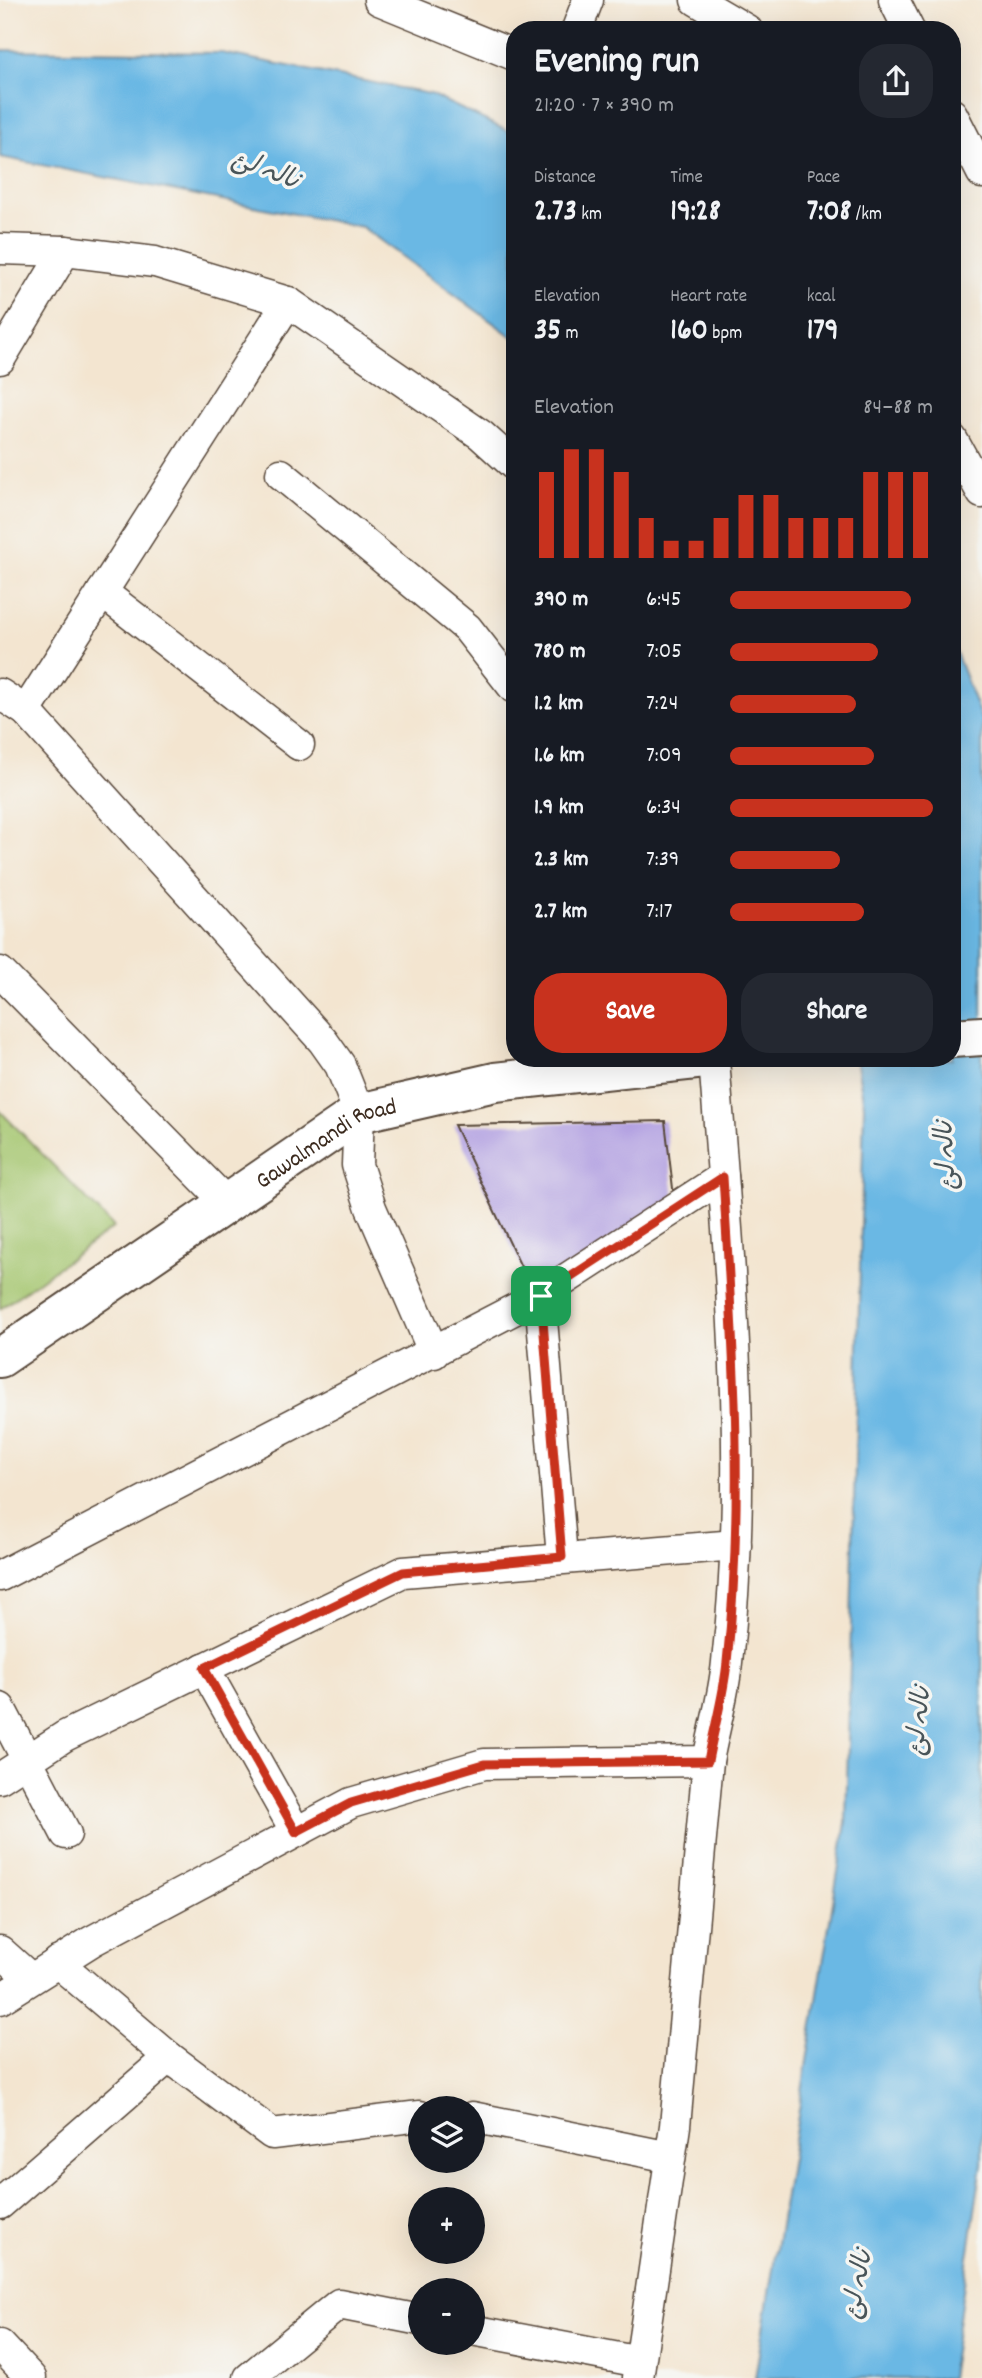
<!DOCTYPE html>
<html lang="en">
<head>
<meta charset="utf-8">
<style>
	body { margin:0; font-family:Dekko,"Playpen Sans Arabic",sans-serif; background:#242831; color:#f1f3f6; height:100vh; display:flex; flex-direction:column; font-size:26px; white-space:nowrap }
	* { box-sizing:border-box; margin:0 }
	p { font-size:23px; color:#9ea1a6 }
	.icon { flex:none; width:38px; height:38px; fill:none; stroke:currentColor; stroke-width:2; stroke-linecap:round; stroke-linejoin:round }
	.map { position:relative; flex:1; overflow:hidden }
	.panel { position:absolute; left:506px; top:21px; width:455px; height:1046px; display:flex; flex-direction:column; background:#171b24; border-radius:28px; box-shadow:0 7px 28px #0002 }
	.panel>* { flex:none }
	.fabs { position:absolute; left:408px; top:2096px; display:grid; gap:14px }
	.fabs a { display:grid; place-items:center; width:77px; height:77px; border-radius:50%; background:#171b24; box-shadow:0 7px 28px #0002; font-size:35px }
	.pin { position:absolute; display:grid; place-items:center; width:60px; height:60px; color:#fff; margin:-30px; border-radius:14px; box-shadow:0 4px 10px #0006 }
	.round { display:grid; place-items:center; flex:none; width:74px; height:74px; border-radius:28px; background:#242831 }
	.headline { display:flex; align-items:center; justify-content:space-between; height:119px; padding:0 28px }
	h1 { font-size:38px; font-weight:700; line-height:52px }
	.metrics { display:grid; grid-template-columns:repeat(3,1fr); gap:10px; height:119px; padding:7px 28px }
	.metrics div { display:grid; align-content:center }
	.metrics b { font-size:30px; font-weight:700 }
	.metrics small { font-size:19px; font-weight:400 }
	.metrics p { font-size:19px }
	.chart { height:196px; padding:14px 28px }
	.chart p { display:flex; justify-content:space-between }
	.chart svg { width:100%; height:126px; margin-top:7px; stroke:#c8321e; stroke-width:6 }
	.action { display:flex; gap:14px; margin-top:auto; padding:14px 28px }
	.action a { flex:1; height:80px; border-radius:28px; background:#c8321e; color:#fff; font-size:28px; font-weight:700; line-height:80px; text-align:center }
	.action a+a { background:#242831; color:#f1f3f6 }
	ul { padding:0 28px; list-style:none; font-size:23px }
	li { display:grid; grid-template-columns:112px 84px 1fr; align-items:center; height:52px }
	li i { height:18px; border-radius:9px; background:#c8321e }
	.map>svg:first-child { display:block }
	.green { fill:#a5c66f; stroke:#707846; stroke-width:2 }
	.water { fill:#6ab8e4; stroke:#527181; stroke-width:2 }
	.building { fill:#b09ee1 }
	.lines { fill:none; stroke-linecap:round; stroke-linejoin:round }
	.street-casing { stroke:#574639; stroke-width:33 }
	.secondary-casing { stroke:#574639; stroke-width:42 }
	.street { stroke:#fff; stroke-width:30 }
	.secondary { stroke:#fff; stroke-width:38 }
	.route-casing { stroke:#fff; stroke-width:14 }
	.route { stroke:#c8321e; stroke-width:9 }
	.labels { text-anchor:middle; stroke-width:7; stroke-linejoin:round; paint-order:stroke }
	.street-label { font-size:24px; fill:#3b2a1e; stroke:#f6f6f2 }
	.water-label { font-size:26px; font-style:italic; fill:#495559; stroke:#f6f6f2 }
</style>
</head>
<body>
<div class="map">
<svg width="982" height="2378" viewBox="0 0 982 2378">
	<rect width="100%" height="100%" fill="#f6f6f2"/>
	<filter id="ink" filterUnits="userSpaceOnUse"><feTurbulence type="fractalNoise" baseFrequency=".0143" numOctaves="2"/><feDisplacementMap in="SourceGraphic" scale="14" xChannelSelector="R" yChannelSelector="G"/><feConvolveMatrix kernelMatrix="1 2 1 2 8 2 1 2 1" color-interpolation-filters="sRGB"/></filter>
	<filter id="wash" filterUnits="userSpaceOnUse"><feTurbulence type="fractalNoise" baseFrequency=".00686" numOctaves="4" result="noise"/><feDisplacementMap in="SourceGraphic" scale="28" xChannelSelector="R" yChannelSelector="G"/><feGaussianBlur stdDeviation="1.57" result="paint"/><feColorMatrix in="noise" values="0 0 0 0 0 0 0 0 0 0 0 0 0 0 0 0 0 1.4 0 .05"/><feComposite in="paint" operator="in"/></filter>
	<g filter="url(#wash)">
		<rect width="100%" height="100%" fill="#f3e5d0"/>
		<!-- green -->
		<path class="green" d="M0 1111 114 1227 0 1309Z"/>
		<!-- water -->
		<g class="water">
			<path d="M0 50 222 53 430 94 514 134V338L362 227 0 157Z"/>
			<path d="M952 642 982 721V2164L950 2378H755L846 1823 864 1105 856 1059H952Z"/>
		</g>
		<g id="blocks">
			<!-- building -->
			<path class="building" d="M665 1121 676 1214 532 1290 454 1125Z"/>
		</g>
	</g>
	<g filter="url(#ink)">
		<use href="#blocks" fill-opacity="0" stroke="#574639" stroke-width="2"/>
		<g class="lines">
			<!-- street casing -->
			<g class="street-casing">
				<g id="street">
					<path d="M379 0 514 55"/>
					<path d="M696 0 747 30"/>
					<path d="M894 0 909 30"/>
					<path d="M577 29 588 0"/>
					<path d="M952 114 982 173"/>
					<path d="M0 249 65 251 155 262 288 302 481 435 514 465"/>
					<path d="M0 359 65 251"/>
					<path d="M952 439 982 493"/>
					<path d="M281 474 467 628 514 688"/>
					<path d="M102 592 299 745"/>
					<path d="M0 694 26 711 323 1041 340 1065 359 1113 357 1165 371 1208 434 1353"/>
					<path d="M26 711 288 302"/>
					<path d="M0 972 228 1204"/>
					<path d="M540 1296 562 1557"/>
					<path d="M0 1576 540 1296 723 1177"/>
					<path d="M204 1668 296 1832"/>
					<path d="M0 1708 66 1834"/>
					<path d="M0 1778 65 1736 403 1572 736 1545"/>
					<path d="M0 1951 30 1978"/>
					<path d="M0 1999 92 1941 351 1803 484 1764 708 1761C714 1728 724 1695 727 1662 750 1461 729 1259 714 1059"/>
					<path d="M169 2057 272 2134 420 2116"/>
					<path d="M472 2117 670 2157"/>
					<path d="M0 2204 169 2057 57 1962"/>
					<path d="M472 2330 640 2362"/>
					<path d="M0 2345 31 2378"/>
					<path d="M249 2378 339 2304 420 2320"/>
					<path d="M638 2378 675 2126 708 1761"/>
				</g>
			</g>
			<!-- secondary casing -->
			<g class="secondary-casing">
				<g id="secondary">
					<path d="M952 1038 982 1036"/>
					<path id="s1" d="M0 1358 359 1113 495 1082 705 1059"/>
				</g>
			</g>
			<!-- street -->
			<use href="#street" class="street"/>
			<!-- secondary -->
			<use href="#secondary" class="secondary"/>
		</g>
	</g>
	<g class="lines" filter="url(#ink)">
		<!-- route casing -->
		<g class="route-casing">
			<path id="route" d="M723 1177C733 1339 745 1500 727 1662 724 1695 714 1728 708 1761L484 1764 351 1803 296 1832 204 1668 403 1572 562 1557 541 1296Z"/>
		</g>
		<!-- route -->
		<use href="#route" class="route"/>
	</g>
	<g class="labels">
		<!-- street labels -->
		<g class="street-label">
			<text dy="8" stroke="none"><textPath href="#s1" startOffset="392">Gawalmandi Road</textPath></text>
		</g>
		<!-- water labels -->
		<g class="water-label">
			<text transform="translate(267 168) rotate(21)" y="9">نالہ لئ</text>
			<text transform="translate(944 1155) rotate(-93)" y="9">نالہ لئ</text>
			<text transform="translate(917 1720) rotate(-84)" y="9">نالہ لئ</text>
			<text transform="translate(856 2283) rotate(-79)" y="9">نالہ لئ</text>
		</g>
	</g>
</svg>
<div class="fabs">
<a><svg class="icon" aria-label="layers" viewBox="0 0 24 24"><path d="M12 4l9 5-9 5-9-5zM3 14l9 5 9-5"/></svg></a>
<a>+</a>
<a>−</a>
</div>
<div class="pin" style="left:541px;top:1296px;background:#1e9e55"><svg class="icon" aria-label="arrive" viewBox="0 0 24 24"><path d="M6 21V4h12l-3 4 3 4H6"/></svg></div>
<section class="panel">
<div class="headline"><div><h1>Evening run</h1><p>21:20 · 7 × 390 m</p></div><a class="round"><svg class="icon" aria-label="share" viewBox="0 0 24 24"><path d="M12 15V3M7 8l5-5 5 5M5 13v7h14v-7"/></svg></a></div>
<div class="metrics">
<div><p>Distance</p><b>2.73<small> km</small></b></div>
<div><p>Time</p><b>19:28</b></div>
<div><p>Pace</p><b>7:08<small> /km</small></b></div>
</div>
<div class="metrics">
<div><p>Elevation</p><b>35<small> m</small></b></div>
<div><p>Heart rate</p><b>160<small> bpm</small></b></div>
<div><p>kcal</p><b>179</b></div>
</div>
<div class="chart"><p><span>Elevation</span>84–88 m</p>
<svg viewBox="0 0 160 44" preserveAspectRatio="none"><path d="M5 44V14M15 44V6M25 44V6M35 44V14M45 44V30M55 44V38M65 44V38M75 44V30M85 44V22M95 44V22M105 44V30M115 44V30M125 44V30M135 44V14M145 44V14M155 44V14"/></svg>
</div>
<ul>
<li><b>390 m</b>6:45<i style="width:89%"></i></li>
<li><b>780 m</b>7:05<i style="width:73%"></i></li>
<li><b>1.2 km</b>7:24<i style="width:62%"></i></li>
<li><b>1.6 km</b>7:09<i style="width:71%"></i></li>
<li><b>1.9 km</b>6:34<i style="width:100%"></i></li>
<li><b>2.3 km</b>7:39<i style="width:54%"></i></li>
<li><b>2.7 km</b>7:17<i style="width:66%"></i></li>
</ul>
<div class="action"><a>Save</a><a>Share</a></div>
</section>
</div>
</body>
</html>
